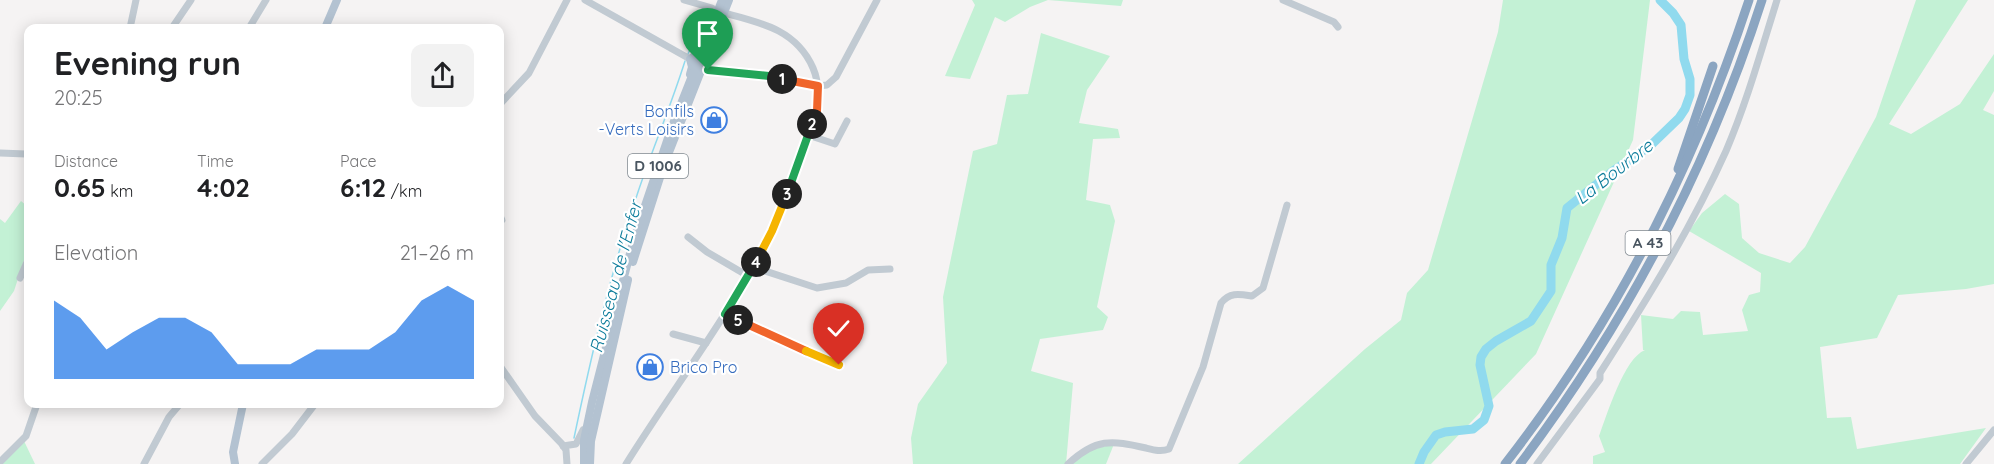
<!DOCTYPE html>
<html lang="en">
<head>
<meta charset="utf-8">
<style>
	body { margin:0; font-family:Quicksand,sans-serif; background:#f2f2f2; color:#202124; height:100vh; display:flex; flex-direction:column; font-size:22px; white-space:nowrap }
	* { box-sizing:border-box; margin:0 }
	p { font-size:20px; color:#757577 }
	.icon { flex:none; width:33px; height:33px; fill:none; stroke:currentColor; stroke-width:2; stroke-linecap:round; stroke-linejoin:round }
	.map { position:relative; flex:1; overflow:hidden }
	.side { position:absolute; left:24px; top:24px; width:480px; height:384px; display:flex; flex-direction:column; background:#fff; border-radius:12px; box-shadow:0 3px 15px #0003 }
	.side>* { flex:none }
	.pin { position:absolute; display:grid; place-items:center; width:51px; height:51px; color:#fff; margin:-62px -26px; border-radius:50% 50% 50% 0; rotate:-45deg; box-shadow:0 0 6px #0007 }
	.pin .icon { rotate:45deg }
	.km { position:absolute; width:30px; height:30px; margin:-15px; border-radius:50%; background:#222; color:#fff; font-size:16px; line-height:30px; text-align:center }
	.round { display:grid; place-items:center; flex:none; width:63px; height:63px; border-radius:12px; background:#f2f2f2 }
	.head { display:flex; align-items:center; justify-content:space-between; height:102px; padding:0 30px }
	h1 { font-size:33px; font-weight:700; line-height:45px }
	.metrics { display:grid; grid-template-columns:repeat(3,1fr); gap:9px; height:102px; padding:6px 30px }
	.metrics div { display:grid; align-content:center }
	.metrics b { font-size:26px; font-weight:700 }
	.metrics small { font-size:16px; font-weight:400 }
	.metrics p { font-size:16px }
	.chart { height:168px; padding:12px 30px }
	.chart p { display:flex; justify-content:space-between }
	.chart svg { width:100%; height:108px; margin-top:6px; fill:#1a73e8; opacity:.7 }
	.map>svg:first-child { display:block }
	.green { fill:#c3f1d5 }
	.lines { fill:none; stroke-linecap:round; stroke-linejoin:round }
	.stream { stroke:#90daee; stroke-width:1.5 }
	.river { stroke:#90daee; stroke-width:9 }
	.minor { stroke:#c1cad2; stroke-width:7 }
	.major { stroke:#b3c2d1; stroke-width:8 }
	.highway { stroke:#8ba5c1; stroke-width:9 }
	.split-1-casing { stroke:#fff; stroke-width:12 }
	.split-2-casing { stroke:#fff; stroke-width:12 }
	.split-3-casing { stroke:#fff; stroke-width:12 }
	.split-4-casing { stroke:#fff; stroke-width:12 }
	.split-5-casing { stroke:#fff; stroke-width:12 }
	.split-6-casing { stroke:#fff; stroke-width:12 }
	.split-7-casing { stroke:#fff; stroke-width:12 }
	.split-1 { stroke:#22a559; stroke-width:8 }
	.split-2 { stroke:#f0652b; stroke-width:8 }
	.split-3 { stroke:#22a559; stroke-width:8 }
	.split-4 { stroke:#f5b400; stroke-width:8 }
	.split-5 { stroke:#22a559; stroke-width:8 }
	.split-6 { stroke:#f0652b; stroke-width:8 }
	.split-7 { stroke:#f5b400; stroke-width:8 }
	.labels { text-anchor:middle; stroke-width:4.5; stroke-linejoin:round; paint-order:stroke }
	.shield { fill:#fff; stroke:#808990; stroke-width:1.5 }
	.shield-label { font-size:15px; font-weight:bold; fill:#4a5661 }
	.shop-label { font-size:16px; fill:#366cbe; stroke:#fff; text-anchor:end }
	.water-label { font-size:18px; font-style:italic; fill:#0c7c9b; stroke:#fff }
</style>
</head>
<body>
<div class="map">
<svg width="1994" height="464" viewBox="0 0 1994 464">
	<rect width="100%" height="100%" fill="#f5f3f3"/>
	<!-- green -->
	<g class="green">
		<path d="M972 0H1123L1121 6 1048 0 1030 7 1005 22 995 17 970 79 945 76 975 5Z"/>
		<path d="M1503 0H1650L1633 140 1536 354 1431 464H1238L1365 349 1401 320 1407 293 1428 270 1498 32Z"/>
		<path d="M1916 0H1968L1889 124 1911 134 1960 104 1994 54V91L1983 110 1994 115V284L1966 289 1898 295 1877 338 1820 347 1827 418 1851 417 1857 449 1986 428 1960 464H1593V456L1605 452 1599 436C1607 415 1624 358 1645 350H1643L1641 315 1673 319 1681 311 1700 312 1703 335 1748 331 1742 310 1749 295 1760 292 1761 273 1689 231 1702 213 1725 194 1739 204 1742 238 1759 253 1790 263 1805 247 1876 117Z"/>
		<path d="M1041 33 1110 56 1087 90 1079 123 1118 129 1120 138 1093 139 1086 200 1110 205 1115 221 1097 307 1108 317 1103 330 1040 339 1031 371 1073 383 1066 464H913L911 438 918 404 947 363 943 297 973 151 997 144 1007 95 1028 94Z"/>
		<path d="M21 201 28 207V248L14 291 0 311V219L5 223Z"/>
		<path d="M24 441 35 464H0Z"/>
		<path d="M1114 444 1106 464H1066L1090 450Z"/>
	</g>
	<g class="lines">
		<!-- stream -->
		<g class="stream">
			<path d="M688 54 704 16"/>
			<path d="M574 438C591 357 610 274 637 195 652 150 671 106 685 61"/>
		</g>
		<!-- river -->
		<path class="river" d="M1419 464 1424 452 1436 435 1445 432 1473 429 1484 420 1489 406 1480 365 1481 357 1486 349 1496 341 1531 321 1551 291V265L1562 238 1567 208 1613 171 1650 146 1679 118 1685 109 1690 95V79L1684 59 1681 25 1673 13 1660 0"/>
		<!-- minor -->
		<g class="minor">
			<path d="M585 0 690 59"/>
			<path d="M684 0 712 8"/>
			<path d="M1283 0 1334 22 1338 27"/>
			<path d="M130 28 136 0"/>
			<path d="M172 28 191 0"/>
			<path d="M249 28 266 0"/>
			<path d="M708 71 769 76 818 86 827 85 836 77 877 0"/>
			<path d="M500 104 529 73 567 0"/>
			<path d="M808 135 835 144 847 121"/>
			<path d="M0 153 26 154 28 152"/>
			<path d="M500 216 502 220 500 222"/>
			<path d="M688 237 707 252 748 276"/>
			<path d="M753 267 817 288 846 283 868 270 890 269"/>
			<path d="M20 278 28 260"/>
			<path d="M725 314 839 365"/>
			<path d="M673 334 706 343"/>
			<path d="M500 366 535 416 562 444 566 450 567 464"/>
			<path d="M563 446 576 444 583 430"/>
			<path d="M0 462 26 436 37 404"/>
			<path d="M144 464 169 417 180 404"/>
			<path d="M262 464 292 434 315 404"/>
			<path d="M626 464C674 387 731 314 771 232 784 206 793 178 802 151 812 124 825 96 813 68 797 31 763 23 728 14"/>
			<path d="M1068 464C1096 438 1111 440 1146 448 1154 450 1161 452 1169 449L1203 367 1221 303C1230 292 1239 294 1252 296L1263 288 1287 205"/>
			<path d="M1537 464 1600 379V373C1646 301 1691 229 1726 151 1747 102 1761 51 1777 0"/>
			<path d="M1966 464 1994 430"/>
		</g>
		<!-- major -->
		<g class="major">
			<path d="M325 28 337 0"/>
			<path d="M690 74 692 67 690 59 697 54 700 47"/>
			<path d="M633 262 664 165 729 0"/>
			<path d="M235 464 233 452 243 404"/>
			<path d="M584 464V440L592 402 634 238 671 129 722 0"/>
			<path d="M590 464 591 441 628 280"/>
		</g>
		<!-- highway -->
		<g class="highway">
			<path d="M1678 169 1713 66"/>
			<path d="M1505 464C1614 324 1694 167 1749 0"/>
			<path d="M1520 464C1626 323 1708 168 1762 0"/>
		</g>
	</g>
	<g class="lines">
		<!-- split-1 casing -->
		<g class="split-1-casing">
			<path id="split-1" d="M708 70 769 76 782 79"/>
		</g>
		<!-- split-2 casing -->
		<g class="split-2-casing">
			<path id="split-2" d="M782 79 818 86 817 111 812 124"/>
		</g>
		<!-- split-3 casing -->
		<g class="split-3-casing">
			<path id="split-3" d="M787 194 812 124"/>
		</g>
		<!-- split-4 casing -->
		<g class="split-4-casing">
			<path id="split-4" d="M756 262 772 231 787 194"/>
		</g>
		<!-- split-5 casing -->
		<g class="split-5-casing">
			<path id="split-5" d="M738 320 725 314 756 262"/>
		</g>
		<!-- split-6 casing -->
		<g class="split-6-casing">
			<path id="split-6" d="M738 320 806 351"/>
		</g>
		<!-- split-7 casing -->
		<g class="split-7-casing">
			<path id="split-7" d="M806 351 839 365"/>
		</g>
		<!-- split-1 -->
		<use href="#split-1" class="split-1"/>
		<!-- split-2 -->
		<use href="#split-2" class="split-2"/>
		<!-- split-3 -->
		<use href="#split-3" class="split-3"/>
		<!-- split-4 -->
		<use href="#split-4" class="split-4"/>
		<!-- split-5 -->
		<use href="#split-5" class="split-5"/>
		<!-- split-6 -->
		<use href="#split-6" class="split-6"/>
		<!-- split-7 -->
		<use href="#split-7" class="split-7"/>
	</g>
	<!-- icons -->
	<defs>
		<g id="shop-ring" transform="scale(1.35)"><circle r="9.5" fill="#fff" stroke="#3f7fe0" stroke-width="1.5"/><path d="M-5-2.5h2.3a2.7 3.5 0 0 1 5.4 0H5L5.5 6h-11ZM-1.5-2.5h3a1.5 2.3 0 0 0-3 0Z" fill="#3f7fe0"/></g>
	</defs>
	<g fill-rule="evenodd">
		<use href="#shop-ring" x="714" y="120"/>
		<use href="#shop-ring" x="650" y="367"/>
	</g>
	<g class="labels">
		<!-- shield labels -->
		<g class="shield">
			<rect x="628" y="154" width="60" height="24" rx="4.5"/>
			<rect x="1625.5" y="231" width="45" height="24" rx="4.5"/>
		</g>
		<g class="shield-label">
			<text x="658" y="171">D 1006</text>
			<text x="1648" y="248">A 43</text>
		</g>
		<!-- shop labels -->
		<g class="shop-label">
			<text x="694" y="117">Bonfils<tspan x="694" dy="18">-Verts Loisirs</tspan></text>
			<text x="670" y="373" text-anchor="start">Brico Pro</text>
		</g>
		<!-- water labels -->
		<g class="water-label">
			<text transform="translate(1614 172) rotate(-38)" y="6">La Bourbre</text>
			<text transform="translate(616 277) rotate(-75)" y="6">Ruisseau de l'Enfer</text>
		</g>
	</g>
</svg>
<div class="pin" style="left:708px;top:70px;background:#1e9e55"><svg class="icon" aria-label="arrive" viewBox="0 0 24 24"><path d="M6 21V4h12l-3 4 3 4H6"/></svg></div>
<div class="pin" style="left:839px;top:365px;background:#d93025"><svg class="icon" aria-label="check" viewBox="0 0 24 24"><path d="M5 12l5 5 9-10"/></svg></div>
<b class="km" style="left:782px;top:79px">1</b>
<b class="km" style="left:812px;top:124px">2</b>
<b class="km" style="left:787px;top:194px">3</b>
<b class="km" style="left:756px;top:262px">4</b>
<b class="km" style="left:738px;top:320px">5</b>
<section class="side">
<div class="head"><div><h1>Evening run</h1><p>20:25</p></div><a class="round"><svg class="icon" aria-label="share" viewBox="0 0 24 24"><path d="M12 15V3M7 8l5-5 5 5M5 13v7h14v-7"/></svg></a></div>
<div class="metrics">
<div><p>Distance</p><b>0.65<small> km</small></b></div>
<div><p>Time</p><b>4:02</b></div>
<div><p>Pace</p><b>6:12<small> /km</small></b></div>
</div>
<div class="chart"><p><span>Elevation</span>21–26 m</p>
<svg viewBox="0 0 160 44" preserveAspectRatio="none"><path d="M0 44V12L10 19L20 32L30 25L40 19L50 19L60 25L70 38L80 38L90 38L100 32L110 32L120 32L130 25L140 12L150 6L160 12V44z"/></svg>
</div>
</section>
</div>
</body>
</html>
